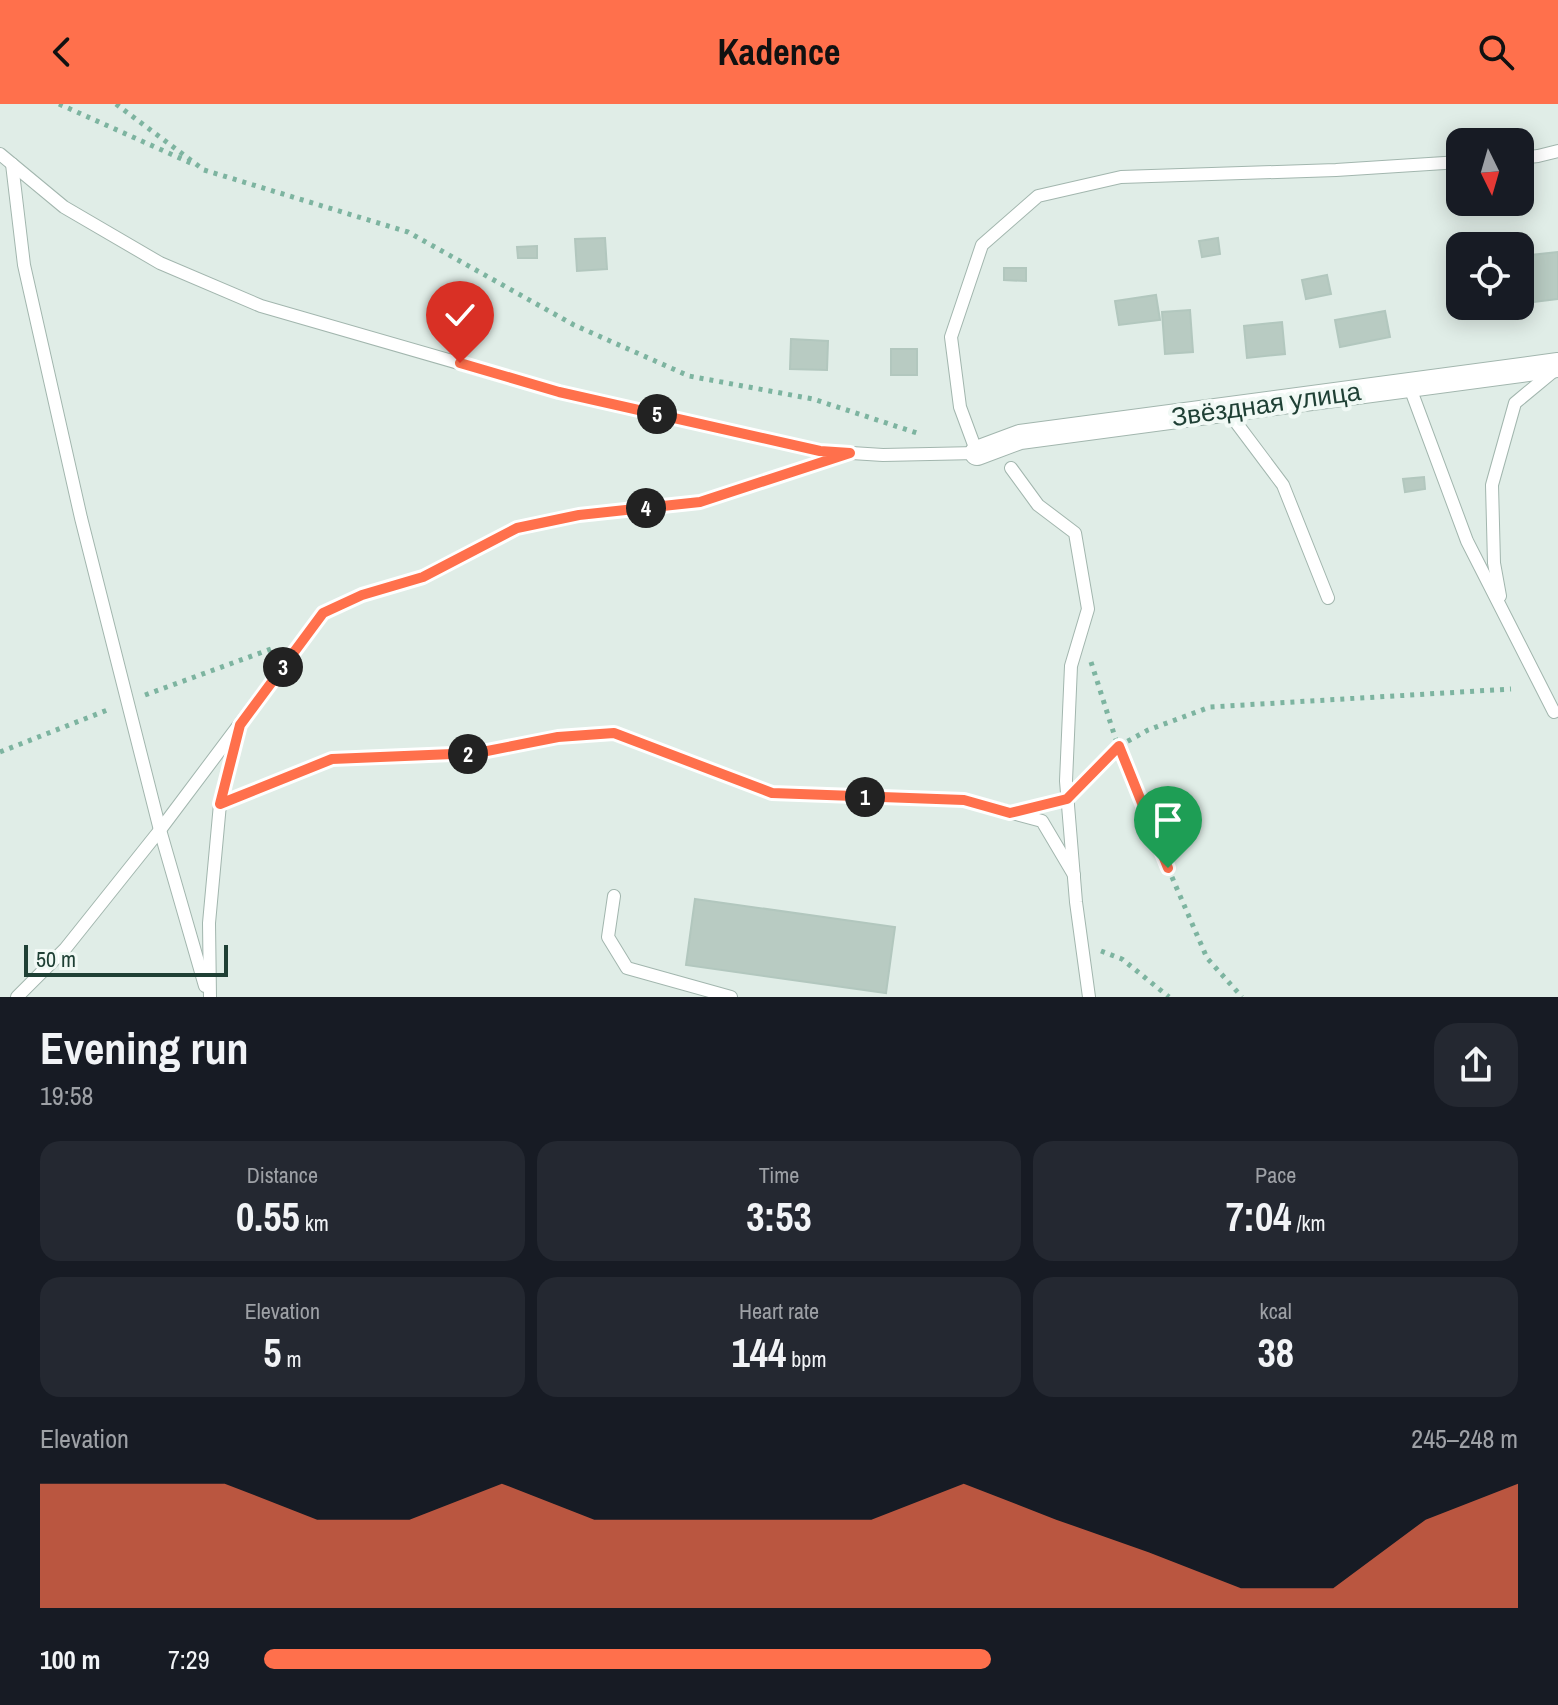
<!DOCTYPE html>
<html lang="en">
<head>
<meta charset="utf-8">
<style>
	body { margin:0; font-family:"Archivo Narrow",sans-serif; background:#242831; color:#f1f3f6; height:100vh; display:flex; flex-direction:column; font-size:30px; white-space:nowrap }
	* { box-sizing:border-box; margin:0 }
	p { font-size:26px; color:#9ea1a6 }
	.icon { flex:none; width:44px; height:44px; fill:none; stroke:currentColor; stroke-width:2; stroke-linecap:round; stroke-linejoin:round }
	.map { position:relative; height:893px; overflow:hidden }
	.details { display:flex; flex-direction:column; background:#171b24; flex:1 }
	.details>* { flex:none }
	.needle { width:52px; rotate:175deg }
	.tools { position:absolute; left:1446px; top:24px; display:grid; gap:16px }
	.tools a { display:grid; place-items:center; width:88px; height:88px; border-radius:16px; background:#171b24; box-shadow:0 4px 20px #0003; font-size:40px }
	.scale { position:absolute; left:24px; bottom:20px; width:204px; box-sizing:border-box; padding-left:8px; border:4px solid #1f4035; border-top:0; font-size:22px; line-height:28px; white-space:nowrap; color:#1f4035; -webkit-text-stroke:6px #f1f9f5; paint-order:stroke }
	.pin { position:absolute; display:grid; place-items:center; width:68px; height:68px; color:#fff; margin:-82px -34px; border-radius:50% 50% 50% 0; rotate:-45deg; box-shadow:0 0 8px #0007 }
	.pin .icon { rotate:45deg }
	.km { position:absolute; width:40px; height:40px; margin:-20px; border-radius:50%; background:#222; color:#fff; font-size:22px; line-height:40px; text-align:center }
	.round { display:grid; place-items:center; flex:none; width:84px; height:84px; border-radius:24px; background:#242831 }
	.headline { display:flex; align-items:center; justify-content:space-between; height:136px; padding:0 40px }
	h1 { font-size:44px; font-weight:700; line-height:60px }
	.stats { display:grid; grid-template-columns:repeat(3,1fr); gap:12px; height:136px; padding:8px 40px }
	.stats div { display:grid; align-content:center; border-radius:20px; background:#242831; text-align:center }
	.stats b { font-size:40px; font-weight:700 }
	.stats small { font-size:22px; font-weight:400 }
	.stats p { font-size:22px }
	.chart { height:224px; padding:16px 40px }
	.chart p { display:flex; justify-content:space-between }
	.chart svg { width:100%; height:144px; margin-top:8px; fill:#ff704c; opacity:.7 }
	ul { padding:0 40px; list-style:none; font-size:26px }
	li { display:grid; grid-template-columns:128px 96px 1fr; align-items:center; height:60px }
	li i { height:20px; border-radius:10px; background:#ff704c }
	header { display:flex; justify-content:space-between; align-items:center; height:104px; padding:0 40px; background:#ff704c; color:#111; font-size:36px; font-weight:700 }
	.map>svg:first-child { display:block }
	.building { fill:#b8cbc2; stroke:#b2c7be; stroke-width:2 }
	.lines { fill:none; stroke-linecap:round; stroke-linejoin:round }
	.lane-casing { stroke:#a2b6ae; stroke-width:14 }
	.street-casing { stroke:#a2b6ae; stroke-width:26 }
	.path { stroke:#7db4a0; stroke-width:5; stroke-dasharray:4 6; stroke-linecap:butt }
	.lane { stroke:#fff; stroke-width:12 }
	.street { stroke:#fff; stroke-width:24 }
	.route-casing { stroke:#fff; stroke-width:16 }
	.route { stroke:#ff704c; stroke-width:10 }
	.labels { text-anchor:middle; stroke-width:8; stroke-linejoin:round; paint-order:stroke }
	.street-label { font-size:26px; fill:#1f4035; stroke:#f1f9f5 }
</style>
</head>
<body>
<header><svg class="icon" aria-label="back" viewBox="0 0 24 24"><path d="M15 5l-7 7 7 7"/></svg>Kadence<svg class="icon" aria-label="search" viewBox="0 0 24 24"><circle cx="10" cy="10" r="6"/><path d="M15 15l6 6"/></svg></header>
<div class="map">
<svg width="1558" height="893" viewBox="0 0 1558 893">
	<rect width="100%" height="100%" fill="#e0ede7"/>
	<!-- building -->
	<g class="building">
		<path d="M605 134 607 165 577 167 575 135Z"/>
		<path d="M1218 134 1220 150 1202 153 1199 137Z"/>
		<path d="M537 142V154H518L517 143Z"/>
		<path d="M1558 148V195L1526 199 1523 171H1533L1531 151Z"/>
		<path d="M1004 164H1026V177L1004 176Z"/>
		<path d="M1327 171 1331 190 1306 195 1302 176Z"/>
		<path d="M1460 177V202H1476L1455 206 1451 179Z"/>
		<path d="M1156 191 1160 216 1119 221 1115 197Z"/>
		<path d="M1190 206 1193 248 1165 250 1162 208Z"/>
		<path d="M1385 207 1390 233 1340 243 1335 216Z"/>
		<path d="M1282 218 1285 250 1247 254 1244 222Z"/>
		<path d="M791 235 828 237 827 266 790 265Z"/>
		<rect x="891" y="245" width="26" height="26"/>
		<path d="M1424 373 1425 385 1405 388 1403 375Z"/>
		<path d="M695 795 895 823 886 889 686 861Z"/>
	</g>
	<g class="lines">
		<!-- lane casing -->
		<g class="lane-casing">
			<g id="lane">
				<path d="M0 50 64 103 160 159 261 202 559 288 820 347 883 351 977 349 960 303 951 233 982 141 1038 92 1121 73 1336 66 1460 58"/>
				<path d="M1520 54 1538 52 1558 47"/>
				<path d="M12 60 24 161 81 414 160 726 205 882"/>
				<path d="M1409 281 1467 437 1554 608"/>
				<path d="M1226 305 1283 381 1328 494"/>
				<path d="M1011 364 1038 401 1075 429 1088 505 1071 562 1066 677 1076 798 1089 893"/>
				<path d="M1500 492 1494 459 1492 381 1515 299 1556 265"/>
				<path d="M220 700 238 629"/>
				<path d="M614 792 608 833 627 864 731 893"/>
				<path d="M17 893 65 845 160 726 323 509 362 491 423 473 517 424 579 411 700 398 843 351"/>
				<path d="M210 893 209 819 220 700 332 655 477 649 558 633 614 629 772 689 964 696 1042 717 1074 771"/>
			</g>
		</g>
		<!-- street casing -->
		<g class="street-casing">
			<path id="street" d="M977 349 1020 333 1558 261"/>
		</g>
		<!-- path -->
		<g class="path">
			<path d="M59 0 193 60"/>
			<path d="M116 0 204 66 408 128 574 221 689 272 813 295 917 329"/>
			<path d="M1091 558 1115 633 1168 764 1207 854 1242 893"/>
			<path d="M145 591 271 545"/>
			<path d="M0 648 110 605"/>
			<path d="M1084 678 1119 642 1148 626 1210 603 1511 585"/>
			<path d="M1101 847 1122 855 1169 893"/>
		</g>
		<!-- lane -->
		<use href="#lane" class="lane"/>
		<!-- street -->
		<use href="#street" class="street"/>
	</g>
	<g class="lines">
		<!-- route casing -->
		<g class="route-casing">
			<path id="route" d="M460 259 559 288 820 347 850 349 700 398 579 411 517 424 423 473 362 491 323 509 240 621 220 700 332 655 477 649 558 633 614 629 772 689 964 696 1010 709 1067 695 1119 642 1168 764"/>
		</g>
		<!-- route -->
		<use href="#route" class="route"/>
	</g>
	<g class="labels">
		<!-- street labels -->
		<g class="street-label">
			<text transform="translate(1266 300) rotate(-8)" y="9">Звёздная улица</text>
		</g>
	</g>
</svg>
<div class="tools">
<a><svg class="needle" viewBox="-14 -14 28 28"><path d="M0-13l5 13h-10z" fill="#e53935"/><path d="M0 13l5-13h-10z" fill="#9ea1a6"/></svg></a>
<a><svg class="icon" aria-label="locate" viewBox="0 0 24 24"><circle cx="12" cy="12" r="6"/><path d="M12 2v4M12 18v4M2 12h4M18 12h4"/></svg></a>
</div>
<div class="scale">50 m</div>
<div class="pin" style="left:1168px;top:764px;background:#1e9e55"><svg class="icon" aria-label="arrive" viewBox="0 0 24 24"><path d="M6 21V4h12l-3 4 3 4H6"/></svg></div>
<div class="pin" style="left:460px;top:259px;background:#d93025"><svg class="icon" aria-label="check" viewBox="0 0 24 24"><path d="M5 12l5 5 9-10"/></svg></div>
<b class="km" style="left:865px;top:693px">1</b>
<b class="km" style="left:468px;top:650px">2</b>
<b class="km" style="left:283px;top:563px">3</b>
<b class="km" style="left:646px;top:404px">4</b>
<b class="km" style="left:657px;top:310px">5</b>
</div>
<section class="details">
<div class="headline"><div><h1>Evening run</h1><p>19:58</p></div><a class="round"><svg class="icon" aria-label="share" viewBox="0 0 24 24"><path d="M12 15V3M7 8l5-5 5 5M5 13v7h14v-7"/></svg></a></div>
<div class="stats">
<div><p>Distance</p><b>0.55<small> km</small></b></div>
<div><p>Time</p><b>3:53</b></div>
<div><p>Pace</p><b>7:04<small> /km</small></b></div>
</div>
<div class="stats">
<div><p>Elevation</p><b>5<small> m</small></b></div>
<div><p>Heart rate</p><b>144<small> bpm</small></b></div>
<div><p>kcal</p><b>38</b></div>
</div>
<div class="chart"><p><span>Elevation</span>245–248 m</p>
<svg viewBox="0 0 160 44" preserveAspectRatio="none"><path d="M0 44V6L10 6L20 6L30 17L40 17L50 6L60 17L70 17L80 17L90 17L100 6L110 17L120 27L130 38L140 38L150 17L160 6V44z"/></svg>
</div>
<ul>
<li><b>100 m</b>7:29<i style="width:58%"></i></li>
</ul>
</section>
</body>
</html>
